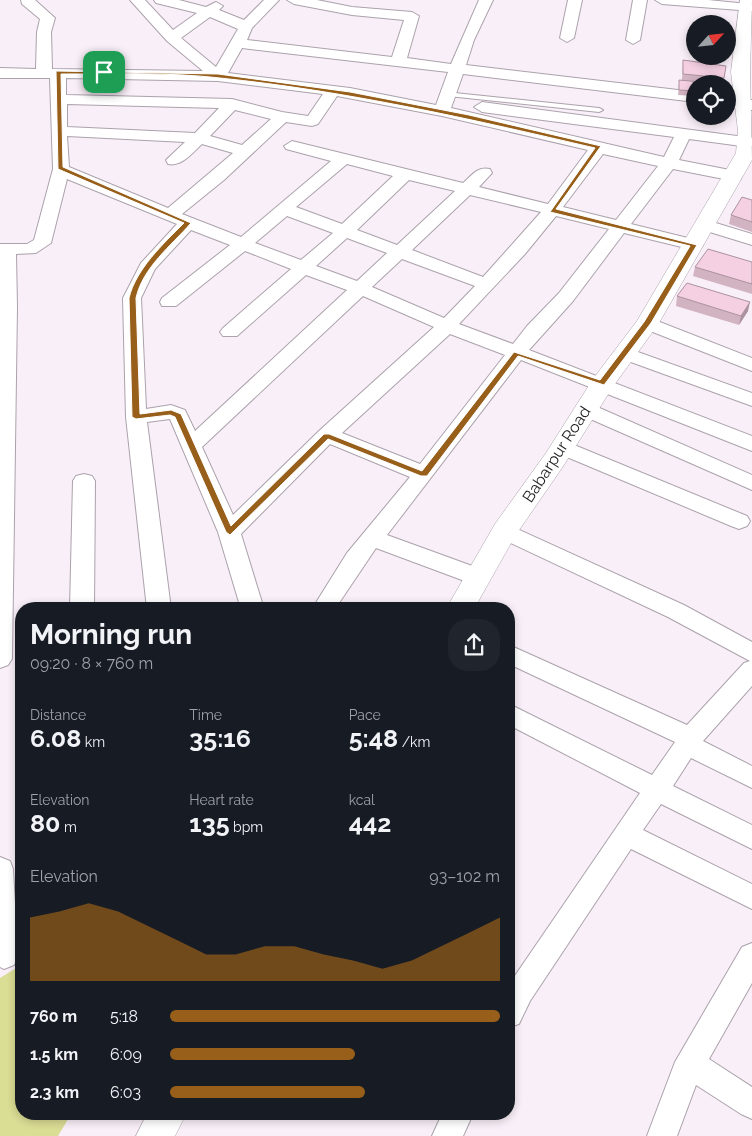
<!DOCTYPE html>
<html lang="en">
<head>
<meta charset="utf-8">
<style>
	body { margin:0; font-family:Raleway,sans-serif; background:#20242c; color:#f1f3f6; height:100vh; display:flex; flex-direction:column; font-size:19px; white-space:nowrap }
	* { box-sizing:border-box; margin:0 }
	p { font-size:16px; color:#9ea1a6 }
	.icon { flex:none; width:28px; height:28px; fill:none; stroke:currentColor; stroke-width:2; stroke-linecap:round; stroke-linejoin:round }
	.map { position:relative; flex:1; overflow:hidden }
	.sheet { position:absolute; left:15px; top:602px; width:500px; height:518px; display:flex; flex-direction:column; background:#171b24; border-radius:20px; box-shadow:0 2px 8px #0003 }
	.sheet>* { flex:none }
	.needle { width:32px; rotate:63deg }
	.fabs { position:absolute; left:686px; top:15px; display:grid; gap:10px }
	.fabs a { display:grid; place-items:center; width:50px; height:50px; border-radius:50%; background:#171b24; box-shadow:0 2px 8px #0003; font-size:25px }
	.pin { position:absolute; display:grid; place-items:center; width:42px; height:42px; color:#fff; margin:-21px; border-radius:10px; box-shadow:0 2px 8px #0006 }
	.round { display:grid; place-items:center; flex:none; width:52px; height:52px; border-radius:20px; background:#20242c }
	.headline { display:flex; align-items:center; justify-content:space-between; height:85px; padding:0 15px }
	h1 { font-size:28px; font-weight:700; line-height:38px }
	.figures { display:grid; grid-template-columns:repeat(3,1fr); gap:8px; height:85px; padding:5px 15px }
	.figures div { display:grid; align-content:center }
	.figures b { font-size:25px; font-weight:700 }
	.figures small { font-size:14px; font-weight:400 }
	.figures p { font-size:14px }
	.chart { height:140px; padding:10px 15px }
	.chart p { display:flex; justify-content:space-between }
	.chart svg { width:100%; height:90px; margin-top:5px; fill:#975f1a; opacity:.7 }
	ul { padding:0 15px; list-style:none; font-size:16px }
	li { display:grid; grid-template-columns:80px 60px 1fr; align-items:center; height:38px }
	li i { height:12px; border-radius:6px; background:#975f1a }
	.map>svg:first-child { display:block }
	.green { fill:#dadd94 }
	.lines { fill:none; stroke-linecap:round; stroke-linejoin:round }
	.lane-casing { stroke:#aba2ab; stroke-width:2 }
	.street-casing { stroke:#aba2ab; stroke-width:2 }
	.secondary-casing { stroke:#aba2ab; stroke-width:1 }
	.lane { fill:#fff; fill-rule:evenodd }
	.street { fill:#fff; fill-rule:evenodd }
	.secondary { fill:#fff; fill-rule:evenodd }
	.wall { fill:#d2b3c2 }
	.shaded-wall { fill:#ab929e }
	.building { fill:#f4d0e2; stroke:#ab929e }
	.route { fill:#975f1a; stroke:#fff; fill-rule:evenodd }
	.labels { text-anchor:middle; stroke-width:4.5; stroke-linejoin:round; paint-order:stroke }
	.street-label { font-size:16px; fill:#211e21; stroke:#fff }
</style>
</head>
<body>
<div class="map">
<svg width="752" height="1136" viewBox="0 0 752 1136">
	<rect width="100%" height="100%" fill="#f9eff8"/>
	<!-- green -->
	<path class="green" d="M21 965V1114H71L58 1136H0V978Z"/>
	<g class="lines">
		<!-- lane casing -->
		<g class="lane-casing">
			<path id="lane" d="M445 92 599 108 603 110 599 112 448 96 444 94Z"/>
		</g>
		<!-- street casing -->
		<g class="street-casing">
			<g id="street">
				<path d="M21 0H35L55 18 51 32 52 69 203 71 167 41 130 0H145L173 30 197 13 156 3 154 0H179L206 7 216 2 223 6 219 10 244 20 264 0H279L252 28 247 40 392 57 404 20 352 15 294 4 287 0H317L352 7 412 12 419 16 407 58 451 64 479 0H493L474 40 466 65 695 92V102L463 74 451 108 664 157 674 137 482 112 474 107 482 102 752 138V146L749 147 689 139 679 160 740 172 742 176 740 180 734 181 673 169 631 224 700 241 703 245 700 249 694 250 624 233 573 301 529 350 752 436V451L521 360 387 535 486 571 489 577 486 583 478 585 470 583 376 548 335 609H312L347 553 410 477 330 444 241 534 264 609H241L218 532 170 419 147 422 171 609H147L126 417 123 298 141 263 177 224 67 179 51 243 36 253 16 254 17 307 12 659 8 665 0 668V244H27L34 240 53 169 50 78H0V68L36 69 37 32 40 19 22 4ZM210 17 238 29 216 67 181 38ZM242 48 448 72 436 105 350 88 228 73ZM66 78 218 81 323 94 308 116 282 112 232 99 66 95ZM337 96 442 116 588 150 548 204 479 187 492 173 490 169C478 166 472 175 463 183L292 141 284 146 286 149 331 161 241 237 182 214 224 180 286 122 312 126 318 124ZM67 104 219 108 195 133 67 127ZM235 110 271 119 242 145 210 136ZM67 136 185 142 166 160 168 164C182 167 192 153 202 144L233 153 168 208 69 167ZM603 154 658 166 616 220 563 207ZM347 164 393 176 342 224 296 207ZM409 180 455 191 397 245 357 230ZM470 195 541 212 483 277 412 250ZM287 216 333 233 301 260 255 243ZM556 216 609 229 559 293 527 326 513 344 459 324 525 254ZM191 230 230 245 162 298 160 302 162 306H176L245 251 291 269 223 328 220 332 223 336H237L306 275 347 290 195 431 185 410 171 405 146 409 141 298 155 269ZM347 238 387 253 357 281 316 266ZM402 259 475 286 444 318 372 287ZM363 296 434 327 320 430 233 515 202 447ZM450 334 505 355 420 464 342 433Z"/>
				<path d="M568 0H582L574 38 567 42 560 38Z"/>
				<path d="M633 0H647L640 40 633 44 626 40Z"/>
				<path d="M655 0H708L748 4 752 5V11L662 4Z"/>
				<path d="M728 97 752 100V110L728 107Z"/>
				<path d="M706 220 752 234V245L700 229 697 225 700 221Z"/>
				<path d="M647 317 752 358V371L640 327 638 323 640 319Z"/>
				<path d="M624 347 752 393V406L617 357 614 353 617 349Z"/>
				<path d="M586 402 752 475V490L579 414 576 409 579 404Z"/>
				<path d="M562 440 747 516 750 521 747 526 739 529 731 526 555 452 552 447 555 442Z"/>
				<path d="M84 474 92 476 95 481 94 609H70L73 481 76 476Z"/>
				<path d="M504 523 684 605 752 642V686L703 741 752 766V788L691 758 673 786 752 825V849L661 804 643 830 752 884V909L631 849 530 1001 519 1024 509 1027 510 983 640 793 509 725V704L652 775 675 742 509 664V645L687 725 744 663 750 661 668 617 496 536 493 531 496 526Z"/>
				<path d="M0 857 10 861 13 869 18 956 14 965 4 969 0 967Z"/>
				<path d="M752 943V983L709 1059 752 1087V1119L741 1114 696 1085 677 1136H647L675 1062 742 947Z"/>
				<path d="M442 1114H473L463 1136H432Z"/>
			</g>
		</g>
		<!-- secondary casing -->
		<g class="secondary-casing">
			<g id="secondary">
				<path d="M740 0H752L750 72 752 160 659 323 612 388 564 465 515 536 474 609H446L495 524 546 453 593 379 637 321 736 153 738 131 731 72Z"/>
				<path d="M147 1114H186L175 1136H136Z"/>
			</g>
		</g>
		<!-- lane -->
		<use href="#lane" class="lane"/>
		<!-- street -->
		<use href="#street" class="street"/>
		<!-- secondary -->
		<use href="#secondary" class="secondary"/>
	</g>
	<!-- wall -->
	<g class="wall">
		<path d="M683 60 726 66 723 84H695V96L678 95 679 84V80H682Z"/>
		<path d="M752 200V232L729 224 731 215Z"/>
		<path d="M752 262V294L693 276 695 267Z"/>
		<path d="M677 296 748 311 739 325 676 306Z"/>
	</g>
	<!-- shaded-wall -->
	<path class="shaded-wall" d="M750 302 748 311 739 325 741 316Z"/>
	<!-- building -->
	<g class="building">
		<path d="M683 60 726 66 724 78 683 74Z"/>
		<path d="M679 80 723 84H695V91L679 90Z"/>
		<path d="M742 197 752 200V222L731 215Z"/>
		<path d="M708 249 752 262V284L695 267Z"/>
		<path d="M687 283 750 302 741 316 677 296Z"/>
	</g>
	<!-- route -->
	<path class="route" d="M56 71 218 74 350 92 469 115 601 146 556 209 697 245 651 323 604 385 518 356 427 476H421L328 439 230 535 226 532 175 417 170 415 136 419 132 417 129 298C136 269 163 244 184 223L58 169ZM61 74C113 74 168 72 220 78 347 91 471 119 595 148L550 212 690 246 644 322 600 380 514 352 422 471 329 434H324L231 526 181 414 171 410 140 414 136 298C143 267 171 246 191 223L63 167Z"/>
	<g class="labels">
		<!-- street labels -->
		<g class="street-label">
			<text transform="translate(556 454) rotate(-57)" y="6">Babarpur Road</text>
		</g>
	</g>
</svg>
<div class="fabs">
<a><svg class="needle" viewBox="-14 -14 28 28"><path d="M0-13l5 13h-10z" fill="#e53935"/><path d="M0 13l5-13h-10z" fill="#9ea1a6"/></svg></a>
<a><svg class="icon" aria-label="locate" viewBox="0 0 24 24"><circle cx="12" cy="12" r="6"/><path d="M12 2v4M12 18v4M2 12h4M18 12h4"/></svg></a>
</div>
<div class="pin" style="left:104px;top:72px;background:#1e9e55"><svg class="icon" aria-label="arrive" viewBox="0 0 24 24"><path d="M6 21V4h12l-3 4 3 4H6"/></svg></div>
<section class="sheet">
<div class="headline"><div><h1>Morning run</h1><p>09:20 · 8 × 760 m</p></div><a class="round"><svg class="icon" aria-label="share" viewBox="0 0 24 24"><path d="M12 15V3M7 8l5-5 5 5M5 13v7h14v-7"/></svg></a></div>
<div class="figures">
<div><p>Distance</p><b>6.08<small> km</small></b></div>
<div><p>Time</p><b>35:16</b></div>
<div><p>Pace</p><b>5:48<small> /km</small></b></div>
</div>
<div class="figures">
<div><p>Elevation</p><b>80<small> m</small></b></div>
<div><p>Heart rate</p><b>135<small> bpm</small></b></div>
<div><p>kcal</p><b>442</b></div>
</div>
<div class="chart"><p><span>Elevation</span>93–102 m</p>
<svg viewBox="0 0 160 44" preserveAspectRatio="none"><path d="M0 44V13L10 10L20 6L30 10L40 17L50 24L60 31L70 31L80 27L90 27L100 31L110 34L120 38L130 34L140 27L150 20L160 13V44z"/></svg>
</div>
<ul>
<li><b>760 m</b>5:18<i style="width:100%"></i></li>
<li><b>1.5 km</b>6:09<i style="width:56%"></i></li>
<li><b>2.3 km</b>6:03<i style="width:59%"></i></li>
</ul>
</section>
</div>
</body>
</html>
